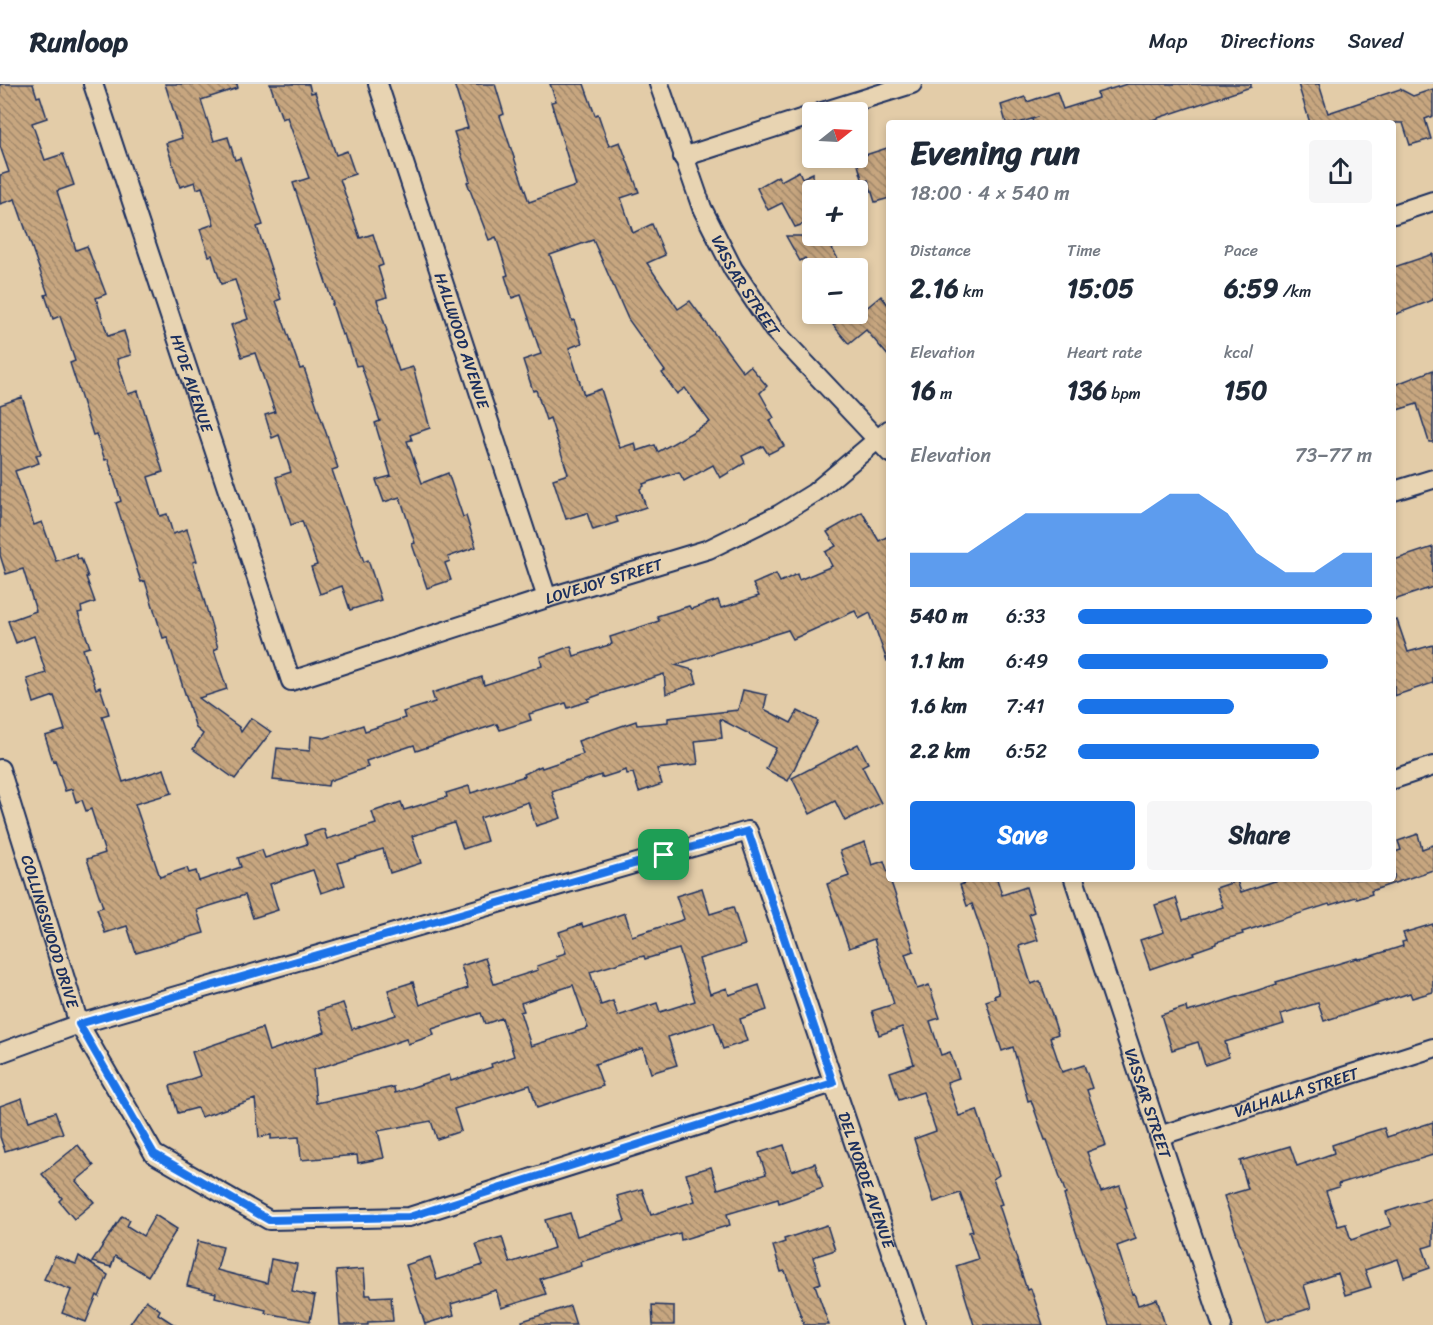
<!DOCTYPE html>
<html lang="en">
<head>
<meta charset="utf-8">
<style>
	body { margin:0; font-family:Sriracha,sans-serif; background:#f6f6f7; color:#1f2937; height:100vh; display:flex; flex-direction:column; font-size:22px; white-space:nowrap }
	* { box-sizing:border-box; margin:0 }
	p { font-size:20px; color:#747a83 }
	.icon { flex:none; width:33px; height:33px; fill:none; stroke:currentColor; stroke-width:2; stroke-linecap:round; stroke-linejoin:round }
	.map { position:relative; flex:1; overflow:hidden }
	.drawer { position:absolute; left:886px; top:36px; width:510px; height:762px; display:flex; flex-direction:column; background:#fff; border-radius:6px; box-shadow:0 3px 9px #0003 }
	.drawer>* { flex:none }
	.needle { width:39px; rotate:72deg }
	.tools { position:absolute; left:802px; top:18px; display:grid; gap:12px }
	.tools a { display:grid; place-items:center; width:66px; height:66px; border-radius:6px; background:#fff; box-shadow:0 3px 9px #0003; font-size:30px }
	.pin { position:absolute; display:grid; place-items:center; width:51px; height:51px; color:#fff; margin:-26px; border-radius:12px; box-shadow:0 3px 9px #0006 }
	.round { display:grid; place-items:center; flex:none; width:63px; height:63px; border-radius:6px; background:#f6f6f7 }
	.summary { display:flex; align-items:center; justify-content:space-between; height:102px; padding:0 24px }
	h1 { font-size:33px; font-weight:700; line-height:45px }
	.stats { display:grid; grid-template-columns:repeat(3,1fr); gap:9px; height:102px; padding:6px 24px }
	.stats div { display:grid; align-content:center }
	.stats b { font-size:26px; font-weight:700 }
	.stats small { font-size:16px; font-weight:400 }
	.stats p { font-size:16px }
	.chart { height:168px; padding:12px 24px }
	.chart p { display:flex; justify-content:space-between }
	.chart svg { width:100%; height:108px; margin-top:6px; fill:#1a73e8; opacity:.7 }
	.cta { display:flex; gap:12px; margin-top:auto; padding:12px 24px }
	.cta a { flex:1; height:69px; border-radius:6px; background:#1a73e8; color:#fff; font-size:24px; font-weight:700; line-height:69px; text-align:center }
	.cta a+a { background:#f6f6f7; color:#1f2937 }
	ul { padding:0 24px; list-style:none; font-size:20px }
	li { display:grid; grid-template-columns:96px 72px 1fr; align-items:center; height:45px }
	li i { height:15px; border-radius:8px; background:#1a73e8 }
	header { display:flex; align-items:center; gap:36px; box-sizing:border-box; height:84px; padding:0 30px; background:#fff; border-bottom:2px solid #e0e1e3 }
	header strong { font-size:28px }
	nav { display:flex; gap:33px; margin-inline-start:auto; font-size:21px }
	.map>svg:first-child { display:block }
	.building { fill:url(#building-back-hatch); stroke:#1b2f5e; stroke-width:1.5; fill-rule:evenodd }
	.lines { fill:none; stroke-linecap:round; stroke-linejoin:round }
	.minor-casing { stroke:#1b2f5e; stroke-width:22 }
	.minor { stroke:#e8d4b2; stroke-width:18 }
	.route-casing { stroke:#fff; stroke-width:12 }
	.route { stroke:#1a73e8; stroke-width:8 }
	.labels { text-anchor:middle; stroke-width:6; stroke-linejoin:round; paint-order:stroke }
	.street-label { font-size:16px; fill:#1b2f5e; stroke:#e8d4b2 }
</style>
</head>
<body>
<header>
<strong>Runloop</strong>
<nav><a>Map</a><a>Directions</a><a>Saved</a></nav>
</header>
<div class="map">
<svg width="1433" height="1241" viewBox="0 0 1433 1241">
	<defs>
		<pattern id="building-back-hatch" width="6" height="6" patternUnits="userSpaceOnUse" patternTransform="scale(1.5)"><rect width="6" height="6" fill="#c7a67f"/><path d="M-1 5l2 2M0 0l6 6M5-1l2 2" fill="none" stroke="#a1886b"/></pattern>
	</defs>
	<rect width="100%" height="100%" fill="#e3cca8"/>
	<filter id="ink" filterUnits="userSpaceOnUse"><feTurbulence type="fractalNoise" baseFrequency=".0167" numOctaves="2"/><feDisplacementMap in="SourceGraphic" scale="12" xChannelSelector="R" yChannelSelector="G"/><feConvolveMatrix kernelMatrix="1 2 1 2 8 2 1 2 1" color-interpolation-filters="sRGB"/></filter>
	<g filter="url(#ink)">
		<!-- building -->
		<g class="building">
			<path d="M0 0H33L37 13 40 12 47 34 32 39 45 76 63 70 74 101 57 107 76 166 87 162 97 189H98L106 210 96 214 108 252 124 247 131 271 117 275 128 310 138 307 163 388 148 393 160 432 167 430 173 450 187 445 197 477 193 478 218 564 214 566 227 605 199 614 239 643 241 648 251 634 271 648 235 695 193 665 203 650 196 644 167 553 163 554 145 497 141 498 116 419 121 417 108 375 105 376 96 350 93 351 70 279 75 277 60 232 53 235 45 211 48 210 15 115 0 120V91L9 88 0 62Z"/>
			<path d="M165 0H237L238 4 201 16 214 57 228 53 235 76 240 74 263 141 257 143 281 215 276 217 300 285 304 284 338 384 332 386 364 478 368 476 381 516 350 526 342 502 320 510 311 483 317 481 302 437 291 441 276 393 291 388 279 351 272 354 265 331 275 328 255 269 242 273 231 241 248 235 235 196 221 200 212 171 209 172 200 145 214 140 202 103 197 105 195 98 180 103 166 59 182 54Z"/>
			<path d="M270 0H309L311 9 315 8 336 71 347 67 355 90 340 95 360 154 373 150 383 181 378 183 387 213 377 216 387 247 386 248 399 287 413 283 430 344 410 351 412 356 407 357 422 399 448 389 463 433 466 432 476 463 448 473 450 477 445 479 451 496 427 504 412 460 415 459 400 413 384 418 376 396 391 392 375 339 380 337 361 281 356 282 349 260H347L344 250 342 251 332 220H333L293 99 309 94 287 33 282 35Z"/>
			<path d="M454 0H495L504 30 500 32 529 118 576 102 551 18 556 17 550 0H584L595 31 598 30 609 62 620 58 639 108 621 114 633 149 652 140 665 171 647 179 678 225 690 217 743 288 750 282 767 302 760 309 774 334 770 336 784 362 768 370 763 362 742 372 745 379 720 394 713 381 684 397 679 388 643 400 644 402 640 405 646 423 616 433 618 438 593 446 587 429 566 435 553 395 568 390 550 334 546 336 536 306 533 307 523 276 541 270 521 211 512 214 505 192 508 191 496 153 489 156 467 98 470 97 454 48 468 44ZM593 156 628 235 665 287 662 289 677 310 685 304 710 338 658 368 655 361 637 367 635 359 620 364 601 305 584 311 569 264 582 259 574 236 572 237 550 171Z"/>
			<path d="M1127 0H1251V3L1143 39H1033L1032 35 1038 33 1019 39H1006L1001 21 1025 13 1027 18 1057 8 1063 25 1098 14 1097 9Z"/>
			<path d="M1298 0H1319L1328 29 1400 5 1413 12 1433 5V32L1425 35 1431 55 1410 61 1403 39H1310Z"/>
			<path d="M890 63V114L875 118 868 96 863 98 856 74Z"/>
			<path d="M799 87 802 94 813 89V137L795 143 782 119 768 126 757 104 778 92 781 97Z"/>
			<path d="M786 152H825L843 184H811L805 174 800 177Z"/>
			<path d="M1433 170V216L1394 231V183Z"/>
			<path d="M881 212 890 223V274L866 246 849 260 833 241 836 239 828 230H859Z"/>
			<path d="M1433 286V358H1429L1417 320 1394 327V301Z"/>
			<path d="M22 313 41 370 36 371 39 379 15 387 34 441 42 438 56 477 76 470 78 475 81 474 88 493H86L95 518 81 523 82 528 78 529 90 563 83 565 96 605 100 603 109 630 102 632 123 698 164 685 172 709 135 720 160 793 187 784 189 789 196 787 199 797 241 783 238 774 262 766 265 774 307 760 304 751 324 745 327 755 376 740 372 728 401 718 404 726 447 713 446 709 469 702 471 709 525 692 524 690 541 682 542 684 583 670 578 657 636 637 637 641 668 638V634L738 626 743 606 767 611 764 625 791 639 798 627 818 637 788 697 766 685 776 664 720 635 722 654 695 657 698 680 657 685 662 700 639 708 633 689 627 690 626 686 601 694V691L552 708 561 734 536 742 528 718 480 734 487 757 463 765 454 739 412 752 421 779 390 789 383 765 338 779 345 801 321 809 313 786 270 800 278 826 253 834 245 811 197 826 204 849 136 869 127 842 105 849 97 825 103 823 87 775 105 769 91 725 86 727 82 716 76 718 72 705 65 707 55 676 53 677 45 652 65 646 54 612 34 619 27 595 46 589 34 552 16 559 8 537 36 527 23 485 6 490 0 471V321Z"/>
			<path d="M862 428 879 457 890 451V577H887L870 529 859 535 855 527 793 555 788 546 675 581 693 586 697 599 666 610 664 590 607 608 588 615 589 617 568 624 566 619 529 630 531 636 500 646 497 640 416 667 414 661 366 677 368 683 329 697 328 702 273 696 277 664 310 667 311 652 325 654 363 641 365 647 405 634 403 628 435 618 432 609 482 593 484 601 542 582 540 573 571 562 574 572 612 560 610 553 659 537 657 532 689 522 691 525 718 516 721 524 759 512 753 500 776 490 780 498 797 490 799 496 832 482 825 468 836 462 827 448Z"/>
			<path d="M1433 463V503L1394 516V476Z"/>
			<path d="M1397 536 1408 568 1433 561V599L1394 612V537Z"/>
			<path d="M858 660 868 679 862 682 881 719 845 737 835 717 810 730 792 694Z"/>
			<path d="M1418 750 1422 765 1433 761V786L1371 807 1372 810 1357 815 1356 813 1330 821 1329 820 1242 848 1243 850 1216 858V860L1193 868 1194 870 1150 885 1140 856 1164 848 1155 821 1176 814 1183 836 1223 823 1216 804 1237 797 1241 808 1281 795H1394V768L1401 766 1398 757Z"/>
			<path d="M865 758 872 781 884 777 914 867 905 870 917 905 929 901 940 934 930 937 941 971 950 968 959 994 947 998 959 1032 977 1026 999 1091 993 1095 1002 1120 999 1121 1027 1206 1031 1205 1043 1241H974L956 1182 978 1175 969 1148 973 1147 960 1109 934 1118 914 1055 936 1047 923 1008 899 1016 890 988 914 980 902 943 879 951 872 927 894 920 874 855 849 864 827 800 849 792 840 767Z"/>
			<path d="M966 795H997L1002 811 1026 803 1034 828 1029 830 1038 856 1019 862 1031 900 1040 897 1051 928 1058 950 1050 953 1062 988 1084 981 1092 1004 1087 1006 1106 1061 1087 1068 1101 1108 1120 1102 1127 1124H1125L1136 1155 1117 1162 1132 1210 1134 1209 1138 1221 1157 1215 1165 1241H1109L1077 1151 1064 1111 1066 1110 1047 1056H1045L1031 1016 1028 1017 1013 963 1002 967 986 917 995 914 994 912 999 910 987 864 972 820 967 822 960 801 967 798Z"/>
			<path d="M702 804 710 830 733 823 745 861 699 875 710 910 727 904 729 911 759 901 767 926 740 935 747 957 723 965 714 938 668 953 677 981 651 989 643 964 595 980 603 1002 537 1024 530 1001 454 1025 461 1047 437 1055 431 1037 378 1047 384 1074 358 1079 357 1071 301 1076 299 1053 271 1055V1051L259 1053 255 1015 201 1033 197 1024 178 1029 170 1002 200 992 192 968 262 944 269 967 325 948 318 927 343 919 352 945 396 931 388 906 413 898 420 921 468 904 461 882 485 874 494 900 538 886 537 882 557 875 556 872 566 869 559 848 582 840 583 843 625 829 632 852 682 836 684 835 676 812ZM679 865 695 917 660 928 657 919 618 932 613 917 601 921 590 888 636 874 644 872 645 875ZM573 901 588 944 531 962 520 928 524 927 521 919ZM481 929 485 940 502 934 514 972 491 980 492 983 451 997 449 991 395 1009 394 1003 316 1019 313 986 406 955 408 960 434 951 432 945Z"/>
			<path d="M1433 840V908L1412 914 1410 909 1324 937 1318 919 1281 930 1284 940 1225 958 1229 973 1205 981 1198 958 1172 966 1161 931 1186 923 1187 928 1206 923 1277 900 1276 898 1357 874 1358 875 1365 874 1403 862 1402 858 1406 857 1403 849Z"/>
			<path d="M22 1014 29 1037 55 1028 63 1049 5 1067 0 1053V1022Z"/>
			<path d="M1433 1038V1071L1338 1100 1339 1103 1326 1107 1338 1142 1346 1140 1351 1156 1391 1142 1386 1128 1433 1113V1161L1423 1164 1430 1184 1404 1193 1398 1175 1365 1186 1371 1203 1345 1211 1338 1189 1304 1201 1311 1224 1266 1238 1224 1112 1248 1105 1240 1077 1290 1062 1297 1082 1334 1069 1332 1061 1364 1050 1384 1044 1387 1053Z"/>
			<path d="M78 1061 94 1082 76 1097 94 1118 74 1135 59 1117 62 1114 42 1090Z"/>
			<path d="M784 1061 792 1087 815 1079 823 1104 779 1119 778 1115 727 1130 730 1141 681 1156 680 1149 580 1178 581 1182 540 1195 546 1210 501 1224 496 1206 451 1220 454 1231 425 1240 406 1181 430 1173 437 1196 483 1181 476 1160 502 1153 510 1179 554 1164 545 1136 570 1129 577 1152 625 1137 617 1112 642 1105 651 1131 695 1117 686 1090 711 1083 718 1105 766 1090 759 1069Z"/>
			<path d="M155 1131 177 1145 148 1192 115 1172 111 1183 92 1178 122 1132 130 1136 127 1142 143 1152Z"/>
			<path d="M827 1141 835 1166 813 1173 821 1199 815 1201 829 1241H804L785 1187 781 1188 773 1162 785 1158 784 1155Z"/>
			<path d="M198 1157 223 1163 217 1186 267 1199 271 1175 297 1180 292 1207 315 1212 310 1237 265 1229 266 1226 215 1213 216 1209 187 1202Z"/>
			<path d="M55 1172 76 1180 79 1172 108 1191 99 1213 97 1211 86 1238 62 1229 71 1206 44 1195Z"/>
			<path d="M364 1185 366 1211H371V1213L391 1212 393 1237 368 1238V1241H340L336 1187Z"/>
			<path d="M146 1216 160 1226 158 1230 175 1241H129Z"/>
			<path d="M652 1221 674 1222V1241H653Z"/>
			<path d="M570 1222 576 1241H523L522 1237Z"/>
		</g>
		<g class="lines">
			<!-- minor casing -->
			<g class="minor-casing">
				<g id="minor">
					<path id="s1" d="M93 0 291 597 547 514 709 465 780 430 814 409 890 345"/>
					<path id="s2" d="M378 0 547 514"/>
					<path id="s3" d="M659 0 702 124 733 185 774 246 890 369"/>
					<path d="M822 28 912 0"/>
					<path d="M683 73 813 31"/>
					<path d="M1394 130 1433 117"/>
					<path d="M1394 407 1433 395"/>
					<path id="s4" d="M0 685 79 940 154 1070 269 1136 409 1133 833 999"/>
					<path d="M1394 695 1433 682"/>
					<path id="s5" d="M1074 795 1222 1241"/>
					<path id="s6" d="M0 969 79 940 748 747 916 1241"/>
					<path id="s7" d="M1159 1052 1433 964"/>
				</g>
			</g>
			<!-- minor -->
			<use href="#minor" class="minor"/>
		</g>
	</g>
	<g class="lines" filter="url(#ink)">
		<!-- route casing -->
		<g class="route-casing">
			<path id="route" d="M748 747 833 999 409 1133 269 1136 154 1070 79 940Z"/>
		</g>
		<!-- route -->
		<use href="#route" class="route"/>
	</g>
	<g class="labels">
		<!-- street labels -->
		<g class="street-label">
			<text dy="6" stroke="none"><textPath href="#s3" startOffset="220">VASSAR STREET</textPath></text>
			<text dy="6" stroke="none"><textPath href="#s2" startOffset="270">HALLWOOD AVENUE</textPath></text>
			<text dy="6" stroke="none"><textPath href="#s1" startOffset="315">HYDE AVENUE</textPath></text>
			<text dy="6" stroke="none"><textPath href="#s1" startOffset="957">LOVEJOY STREET</textPath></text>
			<text dy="6" stroke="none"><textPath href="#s4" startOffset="170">COLLINGSWOOD DRIVE</textPath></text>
			<text dy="6" stroke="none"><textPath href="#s7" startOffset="144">VALHALLA STREET</textPath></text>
			<text dy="6" stroke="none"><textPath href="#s5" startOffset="236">VASSAR STREET</textPath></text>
			<text dy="6" stroke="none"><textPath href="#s6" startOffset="1149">DEL NORDE AVENUE</textPath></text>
		</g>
	</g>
</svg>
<div class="tools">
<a><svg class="needle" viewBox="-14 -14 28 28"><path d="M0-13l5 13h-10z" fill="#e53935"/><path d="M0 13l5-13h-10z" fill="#747a83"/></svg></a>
<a>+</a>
<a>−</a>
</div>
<div class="pin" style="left:664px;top:771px;background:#1e9e55"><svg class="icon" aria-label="arrive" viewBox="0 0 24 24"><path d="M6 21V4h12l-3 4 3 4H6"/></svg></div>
<section class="drawer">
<div class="summary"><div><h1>Evening run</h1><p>18:00 · 4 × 540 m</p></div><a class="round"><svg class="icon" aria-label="share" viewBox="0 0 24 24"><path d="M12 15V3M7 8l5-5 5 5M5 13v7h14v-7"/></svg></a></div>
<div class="stats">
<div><p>Distance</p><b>2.16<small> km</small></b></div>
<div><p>Time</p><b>15:05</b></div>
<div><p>Pace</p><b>6:59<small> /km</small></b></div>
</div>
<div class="stats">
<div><p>Elevation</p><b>16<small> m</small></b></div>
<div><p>Heart rate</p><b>136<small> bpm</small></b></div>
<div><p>kcal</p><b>150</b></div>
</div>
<div class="chart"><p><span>Elevation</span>73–77 m</p>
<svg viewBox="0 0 160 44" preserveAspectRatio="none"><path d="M0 44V30L10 30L20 30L30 22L40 14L50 14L60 14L70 14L80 14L90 6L100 6L110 14L120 30L130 38L140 38L150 30L160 30V44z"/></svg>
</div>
<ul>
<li><b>540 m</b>6:33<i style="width:100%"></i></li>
<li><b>1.1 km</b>6:49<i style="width:85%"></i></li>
<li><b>1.6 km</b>7:41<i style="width:53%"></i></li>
<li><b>2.2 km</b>6:52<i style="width:82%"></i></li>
</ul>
<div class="cta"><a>Save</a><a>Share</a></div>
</section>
</div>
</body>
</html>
